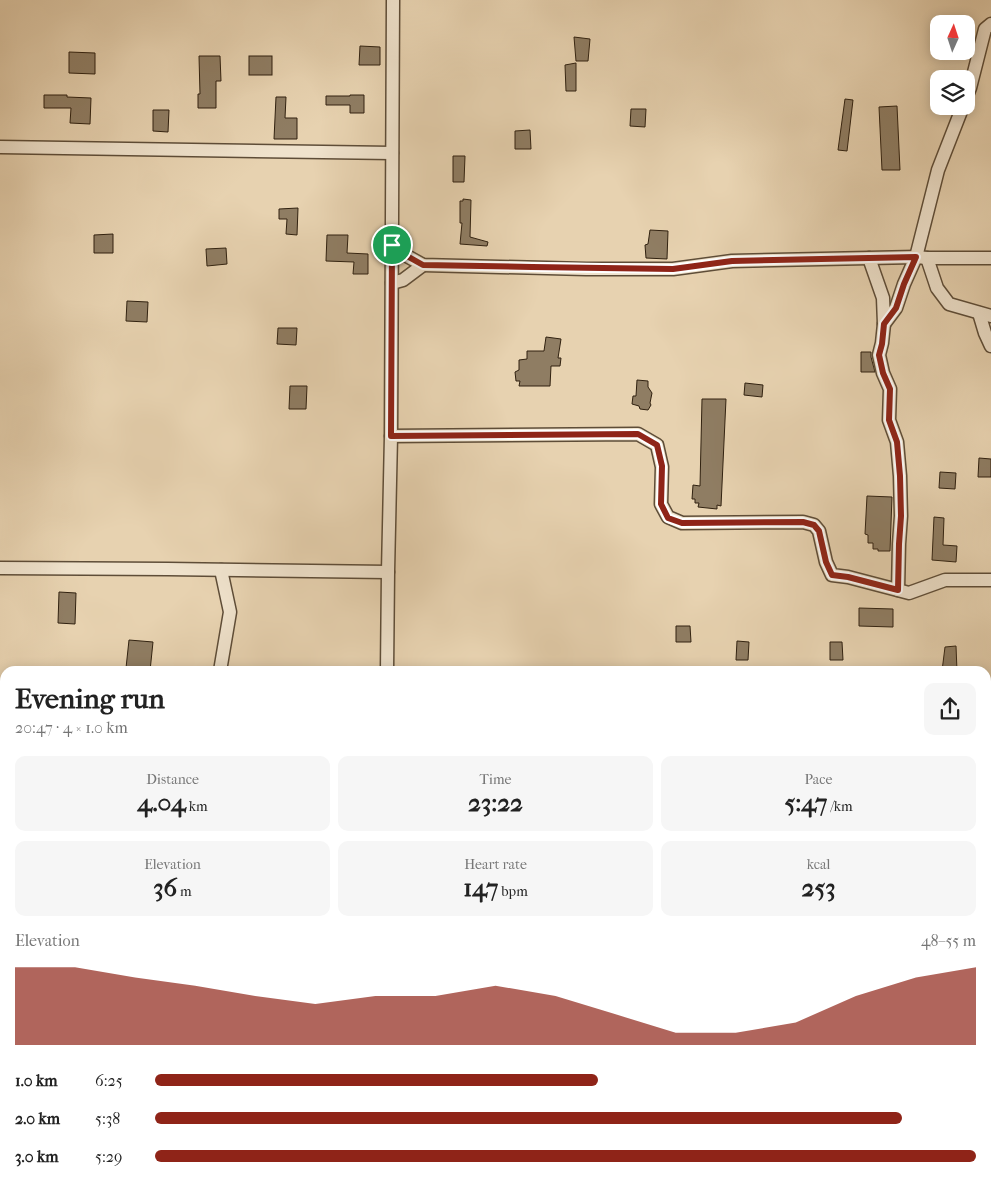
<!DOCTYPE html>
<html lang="en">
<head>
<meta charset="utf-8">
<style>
	body { margin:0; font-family:"IM FELL French Canon",serif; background:#f6f6f6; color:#222; height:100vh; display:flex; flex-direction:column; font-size:19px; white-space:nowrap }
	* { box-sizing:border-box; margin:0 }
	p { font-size:16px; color:#767676 }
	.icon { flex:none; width:28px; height:28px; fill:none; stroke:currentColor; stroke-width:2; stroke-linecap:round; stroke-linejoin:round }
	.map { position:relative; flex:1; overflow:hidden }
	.details { position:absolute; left:0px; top:666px; width:991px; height:519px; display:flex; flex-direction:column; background:#fff; border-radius:15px 15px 0 0; box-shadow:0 2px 12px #0003 }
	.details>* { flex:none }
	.needle { width:32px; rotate:3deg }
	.fabs { position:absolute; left:930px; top:15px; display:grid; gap:10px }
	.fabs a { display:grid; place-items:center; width:45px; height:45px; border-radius:10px; background:#fff; box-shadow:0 2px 12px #0003; font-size:25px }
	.pin { position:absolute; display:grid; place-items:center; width:42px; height:42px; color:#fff; margin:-21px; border:2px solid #fff; border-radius:50%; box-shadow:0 1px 5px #0007 }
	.round { display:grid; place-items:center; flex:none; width:52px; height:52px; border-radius:10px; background:#f6f6f6 }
	.overview { display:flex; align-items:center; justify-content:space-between; height:85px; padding:0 15px }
	h1 { font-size:28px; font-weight:700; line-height:38px }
	.stats { display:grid; grid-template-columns:repeat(3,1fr); gap:8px; height:85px; padding:5px 15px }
	.stats div { display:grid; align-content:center; border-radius:10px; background:#f6f6f6; text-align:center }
	.stats b { font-size:25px; font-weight:700 }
	.stats small { font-size:14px; font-weight:400 }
	.stats p { font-size:14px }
	.chart { height:140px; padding:10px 15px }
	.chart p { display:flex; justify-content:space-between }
	.chart svg { width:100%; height:90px; margin-top:5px; fill:#8f2418; opacity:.7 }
	ul { padding:0 15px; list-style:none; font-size:16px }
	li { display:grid; grid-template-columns:80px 60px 1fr; align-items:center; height:38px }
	li i { height:12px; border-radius:6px; background:#8f2418 }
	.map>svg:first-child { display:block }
	.building { fill:#8f7d63; stroke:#302110 }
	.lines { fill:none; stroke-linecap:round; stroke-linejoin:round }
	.street-casing { stroke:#5e4d38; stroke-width:15 }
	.street { stroke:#efe2cc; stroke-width:12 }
	.route-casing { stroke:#fff; stroke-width:10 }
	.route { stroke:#8f2418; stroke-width:6 }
</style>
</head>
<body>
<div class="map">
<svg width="991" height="1184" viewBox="0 0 991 1184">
	<rect width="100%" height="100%" fill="#e7d2b0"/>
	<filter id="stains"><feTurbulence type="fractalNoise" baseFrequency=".004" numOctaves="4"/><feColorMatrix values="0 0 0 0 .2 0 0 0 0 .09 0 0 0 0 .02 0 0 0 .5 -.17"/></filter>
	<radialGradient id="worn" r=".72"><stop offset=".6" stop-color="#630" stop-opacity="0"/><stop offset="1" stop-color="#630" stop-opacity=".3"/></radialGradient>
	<!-- building -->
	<g class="building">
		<path d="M574 37 590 39 588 61H576Z"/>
		<path d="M360 46 380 47V65H359Z"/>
		<path d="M69 52 95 53V74L69 73Z"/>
		<path d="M199 56H220L221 81H216V108H198V94H200Z"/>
		<rect x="249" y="56" width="23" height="19"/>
		<path d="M576 63V91H566L565 65Z"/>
		<path d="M44 95H67V97L91 98 90 124 70 123 71 108H44Z"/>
		<path d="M350 95H364V113H350V105H326V96H350Z"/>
		<path d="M276 97H286L285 118H297V139H274Z"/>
		<path d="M845 99 853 100 847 151 838 150Z"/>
		<path d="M897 106 900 170H882L879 107Z"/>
		<path d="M631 109H646L645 127 630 126Z"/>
		<path d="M153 110H169L168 132 153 131Z"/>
		<path d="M530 130 531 149H515V131Z"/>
		<path d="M453 156H465L464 182H453Z"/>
		<path d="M463 199 471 200 470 237 488 242 487 246 460 244 462 223H460V201H463Z"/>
		<path d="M298 208 297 235 286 234 287 219H279V209Z"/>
		<path d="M650 230 668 231 667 259 646 258 645 245 648 244Z"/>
		<path d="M113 234V253H94V235Z"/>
		<path d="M327 235H348L347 253 368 254V274H353L354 262 326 261Z"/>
		<path d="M226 248 227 264 207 266 206 249Z"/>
		<path d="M127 301 148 302 147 322 126 321Z"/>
		<path d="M278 328H297L296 345 277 344Z"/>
		<path d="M546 337 561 339 558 358H561L560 366H551L550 386H519L520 381H516L515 372 519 370V360L527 359V351H544Z"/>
		<path d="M861 352H871V357L875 372H861Z"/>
		<path d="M637 380 648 381V387L652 393 650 403 651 405 648 410 640 409 639 406 632 404 633 396H636Z"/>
		<path d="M745 383 763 385 762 397 744 395Z"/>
		<path d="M290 386H307L306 409H289Z"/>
		<path d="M702 399H726L721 506 717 505V509L698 507 699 503H695V499H692L693 485 700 486Z"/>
		<path d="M979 458 991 459V477H978Z"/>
		<path d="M940 472 956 473 955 489 939 488Z"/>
		<path d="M867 496 892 497 890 551H878V549H873V543H868V535L865 534Z"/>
		<path d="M934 517 944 518 943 545 957 546 956 562 932 560Z"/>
		<path d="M59 592 76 593 75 624 58 623Z"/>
		<path d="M859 608 893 609V627L859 626Z"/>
		<path d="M676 626H690L691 642H676Z"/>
		<path d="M129 640 153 642 150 671 126 668Z"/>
		<path d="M737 641 749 642 748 660H736Z"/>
		<path d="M830 642H842L843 660H830Z"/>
		<path d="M956 646 957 671H942L945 647Z"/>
	</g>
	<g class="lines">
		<!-- street casing -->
		<g class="street-casing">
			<g id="street">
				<path d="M966 98 970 88 985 29 991 24"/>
				<path d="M0 147 392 153"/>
				<path d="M392 245 405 255 423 265 586 269H673L732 261 916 257 927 258H991"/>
				<path d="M869 258 883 298 884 324 882 343 879 355 883 373 890 389 889 420 897 442 900 476 901 516 899 544 898 590"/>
				<path d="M927 258 937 288 949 304 991 316"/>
				<path d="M392 283 403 280 423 265"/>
				<path d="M979 313 985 333 991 346"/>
				<path d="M884 324 896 308 904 284 916 257 938 170 963 106"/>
				<path d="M391 436 638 434 657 445 662 467 661 504 668 517 682 523 803 522 814 525 819 531 826 562 832 575 848 577 909 593 945 580H991"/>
				<path d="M0 568 168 569 388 572"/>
				<path d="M220 671 230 612 221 570"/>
				<path d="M387 671 388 572 391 436 393 0"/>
				<path d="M0 849H5"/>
				<path d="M0 961H5"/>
				<path d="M0 1049H5"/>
			</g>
		</g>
		<!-- street -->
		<use href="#street" class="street"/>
	</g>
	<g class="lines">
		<!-- route casing -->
		<g class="route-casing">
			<path id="route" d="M392 245 405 255 423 265 532 267 673 269 732 261 916 257 904 284 896 308 884 324 882 344 879 355 883 373 890 389 889 420 897 442 900 476 901 516 899 544 898 590 848 577 832 575 826 562 819 531 814 525 803 522 682 523 668 518 661 504 662 466 657 445 638 434 391 436Z"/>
		</g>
		<!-- route -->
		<use href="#route" class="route"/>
	</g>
	<rect width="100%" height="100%" filter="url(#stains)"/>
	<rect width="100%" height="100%" fill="url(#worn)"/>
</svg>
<div class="fabs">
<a><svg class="needle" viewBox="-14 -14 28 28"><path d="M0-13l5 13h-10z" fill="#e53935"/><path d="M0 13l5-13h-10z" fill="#767676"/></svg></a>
<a><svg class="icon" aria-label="layers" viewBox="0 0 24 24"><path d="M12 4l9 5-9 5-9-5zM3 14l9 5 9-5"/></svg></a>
</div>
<div class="pin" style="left:392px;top:245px;background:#1e9e55"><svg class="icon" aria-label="arrive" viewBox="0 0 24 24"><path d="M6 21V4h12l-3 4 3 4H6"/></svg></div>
<section class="details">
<div class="overview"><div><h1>Evening run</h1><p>20:47 · 4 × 1.0 km</p></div><a class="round"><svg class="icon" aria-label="share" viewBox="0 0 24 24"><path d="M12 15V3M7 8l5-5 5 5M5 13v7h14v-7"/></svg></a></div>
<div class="stats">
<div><p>Distance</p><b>4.04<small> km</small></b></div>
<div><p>Time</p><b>23:22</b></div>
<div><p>Pace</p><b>5:47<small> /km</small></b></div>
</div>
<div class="stats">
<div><p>Elevation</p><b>36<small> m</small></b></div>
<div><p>Heart rate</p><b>147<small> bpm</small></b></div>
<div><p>kcal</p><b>253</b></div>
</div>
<div class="chart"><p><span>Elevation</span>48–55 m</p>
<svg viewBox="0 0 160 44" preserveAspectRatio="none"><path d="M0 44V6L10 6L20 11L30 15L40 20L50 24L60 20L70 20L80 15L90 20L100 29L110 38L120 38L130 33L140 20L150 11L160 6V44z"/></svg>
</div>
<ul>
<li><b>1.0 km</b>6:25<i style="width:54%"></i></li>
<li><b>2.0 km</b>5:38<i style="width:91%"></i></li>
<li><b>3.0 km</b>5:29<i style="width:100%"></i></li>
</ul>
</section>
</div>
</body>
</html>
